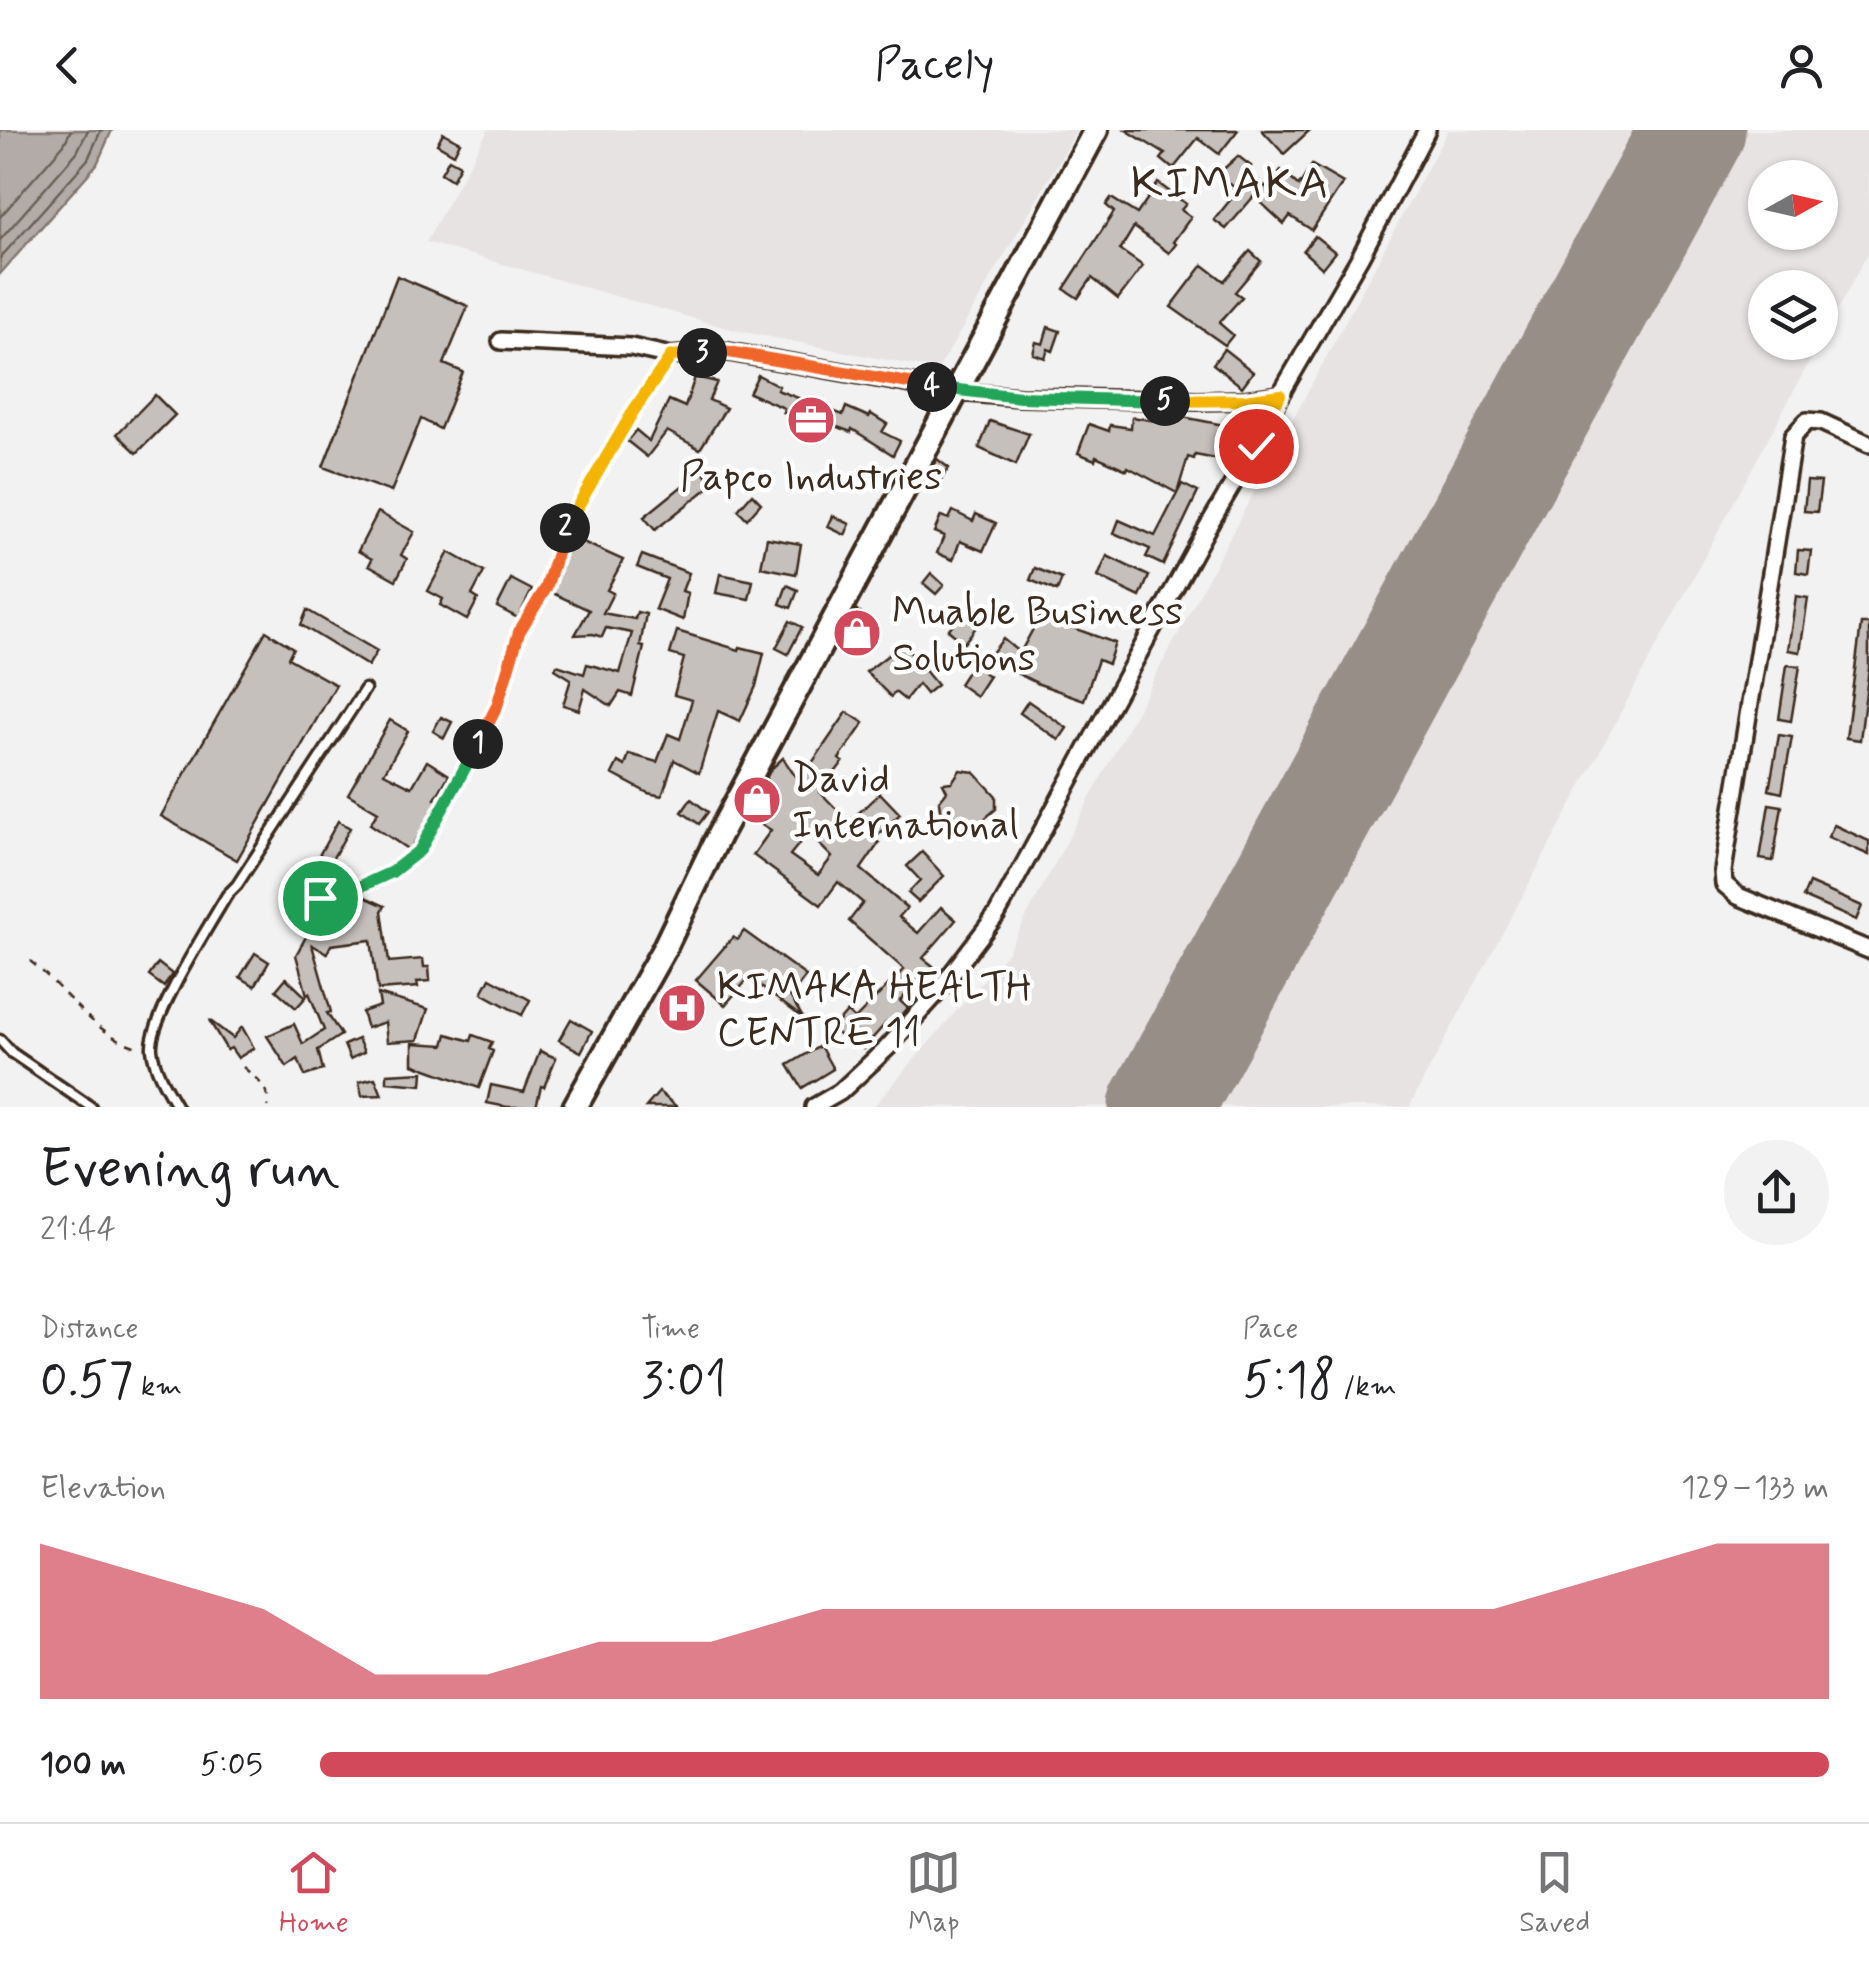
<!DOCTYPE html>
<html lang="en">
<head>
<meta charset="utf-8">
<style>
	body { margin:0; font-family:Mynerve,sans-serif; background:#f2f2f2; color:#202124; height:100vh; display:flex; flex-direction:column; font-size:38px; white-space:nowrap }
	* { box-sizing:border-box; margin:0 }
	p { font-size:32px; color:#757577 }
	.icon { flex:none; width:55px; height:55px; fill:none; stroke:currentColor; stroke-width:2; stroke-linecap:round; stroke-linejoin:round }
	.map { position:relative; height:977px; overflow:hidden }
	.panel { display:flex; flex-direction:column; background:#fff; flex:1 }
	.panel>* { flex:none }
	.needle { width:65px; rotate:82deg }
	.controls { position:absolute; left:1748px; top:30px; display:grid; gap:20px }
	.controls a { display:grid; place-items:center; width:90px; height:90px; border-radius:50%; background:#fff; box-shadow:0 2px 8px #0004; font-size:50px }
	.pin { position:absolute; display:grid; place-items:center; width:85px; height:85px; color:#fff; margin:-42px; border:5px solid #fff; border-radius:50%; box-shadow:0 2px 10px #0007 }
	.km { position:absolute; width:50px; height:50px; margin:-25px; border-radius:50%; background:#222; color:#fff; font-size:28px; line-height:50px; text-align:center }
	.round { display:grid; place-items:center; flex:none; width:105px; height:105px; border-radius:52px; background:#f2f2f2 }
	.overview { display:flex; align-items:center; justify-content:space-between; height:170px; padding:0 40px }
	h1 { font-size:55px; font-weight:600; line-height:75px }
	.stats { display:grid; grid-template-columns:repeat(3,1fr); gap:15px; height:170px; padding:10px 40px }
	.stats div { display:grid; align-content:center }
	.stats b { font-size:50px; font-weight:600 }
	.stats small { font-size:28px; font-weight:400 }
	.stats p { font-size:28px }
	.chart { height:280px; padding:20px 40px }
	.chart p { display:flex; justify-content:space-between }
	.chart svg { width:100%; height:180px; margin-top:10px; fill:#d1495b; opacity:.7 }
	ul { padding:0 40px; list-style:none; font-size:32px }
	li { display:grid; grid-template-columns:160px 120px 1fr; align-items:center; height:75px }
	li i { height:25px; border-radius:12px; background:#d1495b }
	header { display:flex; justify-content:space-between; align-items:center; height:130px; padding:0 40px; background:#fff; font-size:45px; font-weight:600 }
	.tabs { display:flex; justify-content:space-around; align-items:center; height:140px; border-top:2px solid #e0e0e0; background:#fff; font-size:28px; color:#757577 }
	.tabs a { display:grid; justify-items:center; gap:5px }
	.tabs .current { color:#d1495b }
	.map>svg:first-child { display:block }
	.built { fill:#e6e3e2; fill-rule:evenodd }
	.water { fill:#b2aba7; stroke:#827770; stroke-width:2.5 }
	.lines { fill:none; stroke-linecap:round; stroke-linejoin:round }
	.shore { stroke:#6b5e55; stroke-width:2.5 }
	.runway { stroke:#978e88; stroke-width:105 }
	.building { fill:#c6c0bd; stroke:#3b2a1e; stroke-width:2.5; fill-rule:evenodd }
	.lane-casing { stroke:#3b2a1e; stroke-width:15 }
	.street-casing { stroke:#3b2a1e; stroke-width:22 }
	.secondary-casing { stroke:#3b2a1e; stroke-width:30 }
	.path { stroke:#3b2a1e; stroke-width:2.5; stroke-dasharray:8 8; stroke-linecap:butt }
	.lane { stroke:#fff; stroke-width:8 }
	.street { stroke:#fff; stroke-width:15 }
	.secondary { stroke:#fff; stroke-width:22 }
	.split-1-casing { stroke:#fff; stroke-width:20 }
	.split-2-casing { stroke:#fff; stroke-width:20 }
	.split-3-casing { stroke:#fff; stroke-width:20 }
	.split-4-casing { stroke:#fff; stroke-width:20 }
	.split-5-casing { stroke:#fff; stroke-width:20 }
	.split-6-casing { stroke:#fff; stroke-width:20 }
	.split-1 { stroke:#22a559; stroke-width:12 }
	.split-2 { stroke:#f0652b; stroke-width:12 }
	.split-3 { stroke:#f5b400; stroke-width:12 }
	.split-4 { stroke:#f0652b; stroke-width:12 }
	.split-5 { stroke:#22a559; stroke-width:12 }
	.split-6 { stroke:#f5b400; stroke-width:12 }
	.labels { text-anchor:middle; stroke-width:9; stroke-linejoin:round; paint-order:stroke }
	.poi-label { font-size:40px; fill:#3b2a1e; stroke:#fff; text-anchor:start }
	.quarter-label { font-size:45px; letter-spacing:2.5px; fill:#3b2a1e; stroke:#fff }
</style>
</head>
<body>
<header><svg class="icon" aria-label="back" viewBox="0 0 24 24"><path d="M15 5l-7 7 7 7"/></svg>Pacely<svg class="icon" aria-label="person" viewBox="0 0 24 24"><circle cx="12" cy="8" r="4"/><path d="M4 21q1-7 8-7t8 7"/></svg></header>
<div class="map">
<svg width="1869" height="977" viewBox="0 0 1869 977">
	<rect width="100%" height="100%" fill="#f3f2f2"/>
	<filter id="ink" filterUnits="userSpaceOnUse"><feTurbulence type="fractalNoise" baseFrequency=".01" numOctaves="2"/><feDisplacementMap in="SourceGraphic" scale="20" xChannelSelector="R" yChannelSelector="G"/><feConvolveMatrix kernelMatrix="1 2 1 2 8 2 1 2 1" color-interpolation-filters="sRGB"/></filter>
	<g filter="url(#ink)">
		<!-- built -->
		<g class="built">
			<path d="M488 0H1077L938 240 734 200 426 112Z"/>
			<path d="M1448 0H1869V121L1820 212V158H1765V212H1820L1409 977H873L1007 823ZM1765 48H1820V102H1765Z"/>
		</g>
		<!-- water -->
		<path class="water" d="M0 0H112L97 34 0 144Z"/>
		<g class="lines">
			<!-- shore -->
			<g class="shore">
				<path d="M0 87 64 14 71 0"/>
				<path d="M0 110 77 22 88 0"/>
				<path d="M0 128 88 29 101 0"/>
			</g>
			<!-- runway -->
			<path class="runway" d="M1161 977 1693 0"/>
		</g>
		<!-- building -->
		<g class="building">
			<path d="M1126 0H1238L1219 24 1198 8 1173 39 1161 29 1165 24Z"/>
			<path d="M1262 0H1310L1284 24Z"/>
			<path d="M443 3 460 12 454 24 437 14Z"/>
			<path d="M1238 26 1251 36 1247 40 1266 57 1281 40 1299 56 1312 35 1343 53 1312 100 1290 86 1284 94 1254 66 1226 99 1214 90 1235 64 1232 61 1235 58 1218 44Z"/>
			<path d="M449 29 460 35 452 50 441 43Z"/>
			<path d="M1158 53 1186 74 1181 80 1191 87 1173 112 1176 114 1169 123 1134 97 1120 120 1143 136 1118 169 1092 148 1078 168 1064 159 1114 82 1106 75 1111 68 1137 84Z"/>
			<path d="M1315 106 1335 122 1322 138 1303 121Z"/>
			<path d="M1250 121 1261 131 1235 162 1242 167 1219 193 1233 205 1225 215 1171 177 1203 135 1224 151Z"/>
			<path d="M397 146 468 176 444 234 463 242 440 299 421 289 391 362 323 337Z"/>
			<path d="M1048 197 1060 201 1053 221 1048 219 1045 228 1033 224 1036 212 1043 214Z"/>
			<path d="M1224 219 1253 242 1242 257 1213 234Z"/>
			<path d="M758 245 779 256 777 260 843 285 846 277 869 287 871 284 887 294 882 302 900 311 893 325 852 299 851 302 827 293 825 298 783 282 784 278 749 263Z"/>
			<path d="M695 247 717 252 709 270 726 278 700 319 667 301 647 327 627 311 636 300 649 311 669 270 685 277Z"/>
			<path d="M155 265 175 285 137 323 117 304Z"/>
			<path d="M1162 283 1229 296 1226 308 1219 307 1216 329 1195 325 1194 329 1188 327 1177 363 1128 337 1127 340 1096 326 1095 330 1078 323 1089 294 1109 301 1110 295 1131 298 1132 287 1162 292Z"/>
			<path d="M990 291 1029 304 1016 335 979 318Z"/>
			<path d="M937 329 949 338 940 351 929 343Z"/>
			<path d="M702 340 713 354 655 400 644 387Z"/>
			<path d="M1807 351 1821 352 1817 382 1804 381Z"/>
			<path d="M1182 354 1198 362 1163 435 1146 427 1150 419 1114 403 1119 390 1155 406Z"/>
			<path d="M752 364 761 373 747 389 738 380Z"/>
			<path d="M953 381 973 391 976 384 996 393 983 421 960 411 953 430 937 423 944 406 934 402 941 386 949 389Z"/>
			<path d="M378 382 414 402 401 425 407 429 396 450 369 435 372 429 358 421Z"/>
			<path d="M833 386 850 394 845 405 828 397Z"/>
			<path d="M574 408 623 430 607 460 613 463 603 483 635 489 637 482 646 484 640 516 644 517 632 566 620 562 611 576 585 559 579 580 563 575 571 549 555 539 557 535 584 544 587 534 620 543 632 503 606 498 602 507 593 504 575 505 589 480 546 460Z"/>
			<path d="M767 408 801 414 796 444 761 437Z"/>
			<path d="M1798 420 1811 421 1808 444 1796 442Z"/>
			<path d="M449 422 484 442 472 465 478 469 467 490 440 475 443 469 428 461Z"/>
			<path d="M642 425 689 443 682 461 688 463 683 490 655 479 667 449 637 437Z"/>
			<path d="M1107 426 1149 446 1140 467 1098 447Z"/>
			<path d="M1035 438 1062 449 1057 461 1030 450Z"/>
			<path d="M931 443 944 455 936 464 923 453Z"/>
			<path d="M720 444 753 451 749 469 716 463Z"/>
			<path d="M511 449 532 460 518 488 497 477Z"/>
			<path d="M787 455 798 460 791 478 780 474Z"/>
			<path d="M1796 466 1808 468 1800 522 1788 520Z"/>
			<path d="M307 480 377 521 368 536 301 495Z"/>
			<path d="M965 480 980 492 964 513 948 500Z"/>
			<path d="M857 481 870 489 861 502 849 494Z"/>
			<path d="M1040 486 1115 513 1108 534 1098 530 1084 570 1039 554 987 529 1003 509 1020 523Z"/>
			<path d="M790 491 802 497 788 524 776 518Z"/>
			<path d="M1861 494H1869V538L1860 610 1846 608Z"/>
			<path d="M266 501 293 518 288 528 336 555 237 730 161 686Z"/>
			<path d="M677 501 739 520 740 517 764 523 756 556 740 591 718 581 699 643 674 630 662 666 648 663 612 644 618 632 625 636 629 624 657 632 668 604 680 609 692 570 674 565 684 528 670 524Z"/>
			<path d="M900 516H905L937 555 926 564 918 554 905 570 895 562 891 567 866 542Z"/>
			<path d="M972 534 989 546 976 566 959 554Z"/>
			<path d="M1787 535 1800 536 1791 591 1779 589Z"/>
			<path d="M1028 571 1067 598 1059 610 1020 583Z"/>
			<path d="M847 582 864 593 839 629 843 632 820 662 849 692 880 663 900 684 874 709 879 713 861 739 907 778 899 787 918 803 941 777 956 790 923 828 933 836 900 871 908 878 892 896 887 892 863 919 848 907 845 910 832 899 847 882 855 889 904 839 849 791 863 773 838 752 821 775 753 725 771 700 747 685 771 639 783 628 799 652ZM808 703 832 727 818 745 790 725Z"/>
			<path d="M441 587 452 592 444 608 433 601Z"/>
			<path d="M390 590 408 601 384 643 412 657 427 631 449 645 435 669 439 670 425 696 409 720 370 694 378 682 348 664Z"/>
			<path d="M1779 605 1792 607 1782 663 1769 660Z"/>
			<path d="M960 640 974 642 996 666V679L976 696 967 695 960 688 950 689 940 680 939 671 947 661 943 653 952 652Z"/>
			<path d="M691 669 708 682 699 694 682 682Z"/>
			<path d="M1769 674 1782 676 1773 731 1760 729Z"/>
			<path d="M338 691 350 698 314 761 349 777 356 763 385 776 382 781 389 832 423 829 424 837H429L430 851 417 852 418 857 378 860 371 810 331 815 327 823 312 815 331 882 327 883 341 905 318 920 323 940 305 946 298 929 287 937 267 906 294 894 303 914 324 900 309 863 307 865 296 825 319 783 294 771Z"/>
			<path d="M1834 695 1869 711V725L1828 707Z"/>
			<path d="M922 722 944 746 918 772 908 763 920 750 907 736Z"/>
			<path d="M1809 753 1862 776 1856 790 1803 767Z"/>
			<path d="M744 801 806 846 792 865 786 859 803 888 749 848 725 875 696 850 733 807 737 810Z"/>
			<path d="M255 823 269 832 255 856 240 847Z"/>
			<path d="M158 833 172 844 164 857 149 846Z"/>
			<path d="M286 848 306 867 296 878 276 860Z"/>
			<path d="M490 848 530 870 522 885 482 863Z"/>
			<path d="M378 864 428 879 418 910 387 912 385 892 367 898 362 882 380 876Z"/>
			<path d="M571 889 592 901 581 922 559 910Z"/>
			<path d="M209 890 233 908 242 897 254 918 238 928 231 918 227 920Z"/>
			<path d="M447 904 471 911 473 905 492 912 489 919 493 921 479 958 413 934V913L444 915Z"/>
			<path d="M358 909 364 922 350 929 344 915Z"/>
			<path d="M820 916 833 939 802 958 788 935Z"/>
			<path d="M540 921 556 928 544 957 541 956 536 977H507L487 973 491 955 524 962Z"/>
			<path d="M423 942 422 955 387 952V944Z"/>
			<path d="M375 948 382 965 362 966 359 952Z"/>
			<path d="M659 962 677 977H646Z"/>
		</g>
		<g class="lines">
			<!-- lane casing -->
			<g class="lane-casing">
				<g id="lane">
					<path d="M0 910 12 923 91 977"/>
					<path d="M177 977C167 960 154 939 152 919 149 890 210 794 227 765L237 755 365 559"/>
				</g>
			</g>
			<!-- street casing -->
			<g class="street-casing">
				<g id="street">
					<path d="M501 211 631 217 671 226 723 221 957 262 1020 267 1198 271 1245 270 1280 265 1360 127 1427 0"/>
					<path d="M1869 314 1821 292 1807 291 1793 306 1723 741 1724 754 1738 766 1869 820"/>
					<path d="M814 977 840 962 888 917 936 864 997 784 1207 398 1255 316 1280 265"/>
				</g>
			</g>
			<!-- secondary casing -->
			<g class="secondary-casing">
				<path id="secondary" d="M575 977 664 819 719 705 1096 0"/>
			</g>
			<!-- path -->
			<g class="path">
				<path d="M320 768 359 757 392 743 420 720 434 700 448 665 466 638 497 576 519 502 545 457 568 391 662 239"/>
				<path d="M30 831C68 861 92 905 141 918"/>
				<path d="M243 937C257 949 270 958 268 977"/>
			</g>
			<!-- lane -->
			<use href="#lane" class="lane"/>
			<!-- street -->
			<use href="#street" class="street"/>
			<!-- secondary -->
			<use href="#secondary" class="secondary"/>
		</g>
	</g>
	<g class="lines" filter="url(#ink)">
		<!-- split-1 casing -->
		<g class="split-1-casing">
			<path id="split-1" d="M320 768 359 757 392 742 420 720 478 614"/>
		</g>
		<!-- split-2 casing -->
		<g class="split-2-casing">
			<path id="split-2" d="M478 614 497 576 519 502 546 458 565 398"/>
		</g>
		<!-- split-3 casing -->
		<g class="split-3-casing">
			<path id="split-3" d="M565 398 634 280 671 226 702 223"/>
		</g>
		<!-- split-4 casing -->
		<g class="split-4-casing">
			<path id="split-4" d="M702 223 723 221 932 257"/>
		</g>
		<!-- split-5 casing -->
		<g class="split-5-casing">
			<path id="split-5" d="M932 257 1020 267 1165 271"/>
		</g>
		<!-- split-6 casing -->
		<g class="split-6-casing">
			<path id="split-6" d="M1165 271 1245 270 1280 265 1256 316"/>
		</g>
		<!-- split-1 -->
		<use href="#split-1" class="split-1"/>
		<!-- split-2 -->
		<use href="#split-2" class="split-2"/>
		<!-- split-3 -->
		<use href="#split-3" class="split-3"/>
		<!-- split-4 -->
		<use href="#split-4" class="split-4"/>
		<!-- split-5 -->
		<use href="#split-5" class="split-5"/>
		<!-- split-6 -->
		<use href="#split-6" class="split-6"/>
	</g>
	<!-- icons -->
	<defs>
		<g id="office-disc" transform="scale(2.5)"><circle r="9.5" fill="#d1495b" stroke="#fff"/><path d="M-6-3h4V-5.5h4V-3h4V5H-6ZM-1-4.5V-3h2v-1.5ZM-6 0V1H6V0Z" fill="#fff"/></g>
		<g id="shop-disc" transform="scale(2.5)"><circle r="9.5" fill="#d1495b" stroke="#fff"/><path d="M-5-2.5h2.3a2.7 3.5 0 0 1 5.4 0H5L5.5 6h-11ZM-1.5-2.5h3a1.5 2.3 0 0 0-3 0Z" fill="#fff"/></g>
		<g id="hospital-disc" transform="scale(2.5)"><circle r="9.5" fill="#d1495b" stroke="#fff"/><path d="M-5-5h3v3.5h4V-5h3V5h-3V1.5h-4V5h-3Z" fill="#fff"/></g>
	</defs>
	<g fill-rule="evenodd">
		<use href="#office-disc" x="811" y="290"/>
		<use href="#shop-disc" x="857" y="503"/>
		<use href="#shop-disc" x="757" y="670"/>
		<use href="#hospital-disc" x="682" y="878"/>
	</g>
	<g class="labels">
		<!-- poi labels -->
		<g class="poi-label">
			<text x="811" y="359" text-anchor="middle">Papco Industries</text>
			<text x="892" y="494">Muable Business<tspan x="892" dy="46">Solutions</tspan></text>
			<text x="792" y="661">David<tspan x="792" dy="46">International</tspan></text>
			<text x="717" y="869">KIMAKA HEALTH<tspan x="717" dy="46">CENTRE 11</tspan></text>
		</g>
		<!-- quarter labels -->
		<g class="quarter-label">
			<text x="1231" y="67">KIMAKA</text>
		</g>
	</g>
</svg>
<div class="controls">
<a><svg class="needle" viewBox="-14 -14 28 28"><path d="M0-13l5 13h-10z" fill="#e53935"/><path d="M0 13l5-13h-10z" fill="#757577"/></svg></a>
<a><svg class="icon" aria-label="layers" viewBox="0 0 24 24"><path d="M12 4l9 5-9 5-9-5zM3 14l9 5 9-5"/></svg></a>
</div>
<div class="pin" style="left:320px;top:768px;background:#1e9e55"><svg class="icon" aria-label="arrive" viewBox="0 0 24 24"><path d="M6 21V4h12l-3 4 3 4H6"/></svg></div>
<div class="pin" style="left:1256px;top:316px;background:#d93025"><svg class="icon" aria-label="check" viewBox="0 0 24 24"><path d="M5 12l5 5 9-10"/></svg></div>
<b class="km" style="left:478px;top:614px">1</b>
<b class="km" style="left:565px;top:398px">2</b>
<b class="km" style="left:702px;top:223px">3</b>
<b class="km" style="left:932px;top:257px">4</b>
<b class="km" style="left:1165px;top:271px">5</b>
</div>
<section class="panel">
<div class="overview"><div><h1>Evening run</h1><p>21:44</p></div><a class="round"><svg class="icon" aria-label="share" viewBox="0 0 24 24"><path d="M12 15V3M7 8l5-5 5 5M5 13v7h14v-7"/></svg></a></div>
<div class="stats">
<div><p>Distance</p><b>0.57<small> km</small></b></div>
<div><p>Time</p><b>3:01</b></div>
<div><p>Pace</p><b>5:18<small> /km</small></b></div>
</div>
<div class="chart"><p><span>Elevation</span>129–133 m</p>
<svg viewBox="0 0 160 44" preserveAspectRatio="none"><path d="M0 44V6L10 14L20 22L30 38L40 38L50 30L60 30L70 22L80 22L90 22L100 22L110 22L120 22L130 22L140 14L150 6L160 6V44z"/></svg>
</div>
<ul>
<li><b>100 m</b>5:05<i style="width:100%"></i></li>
</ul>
</section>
<nav class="tabs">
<a class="current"><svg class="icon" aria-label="home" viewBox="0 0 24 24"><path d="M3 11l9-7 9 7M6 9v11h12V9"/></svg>Home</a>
<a><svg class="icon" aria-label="map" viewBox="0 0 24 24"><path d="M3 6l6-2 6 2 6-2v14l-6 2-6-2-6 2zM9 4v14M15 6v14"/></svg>Map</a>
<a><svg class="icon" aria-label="saved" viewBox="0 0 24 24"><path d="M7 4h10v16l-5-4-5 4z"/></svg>Saved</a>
</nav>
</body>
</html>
